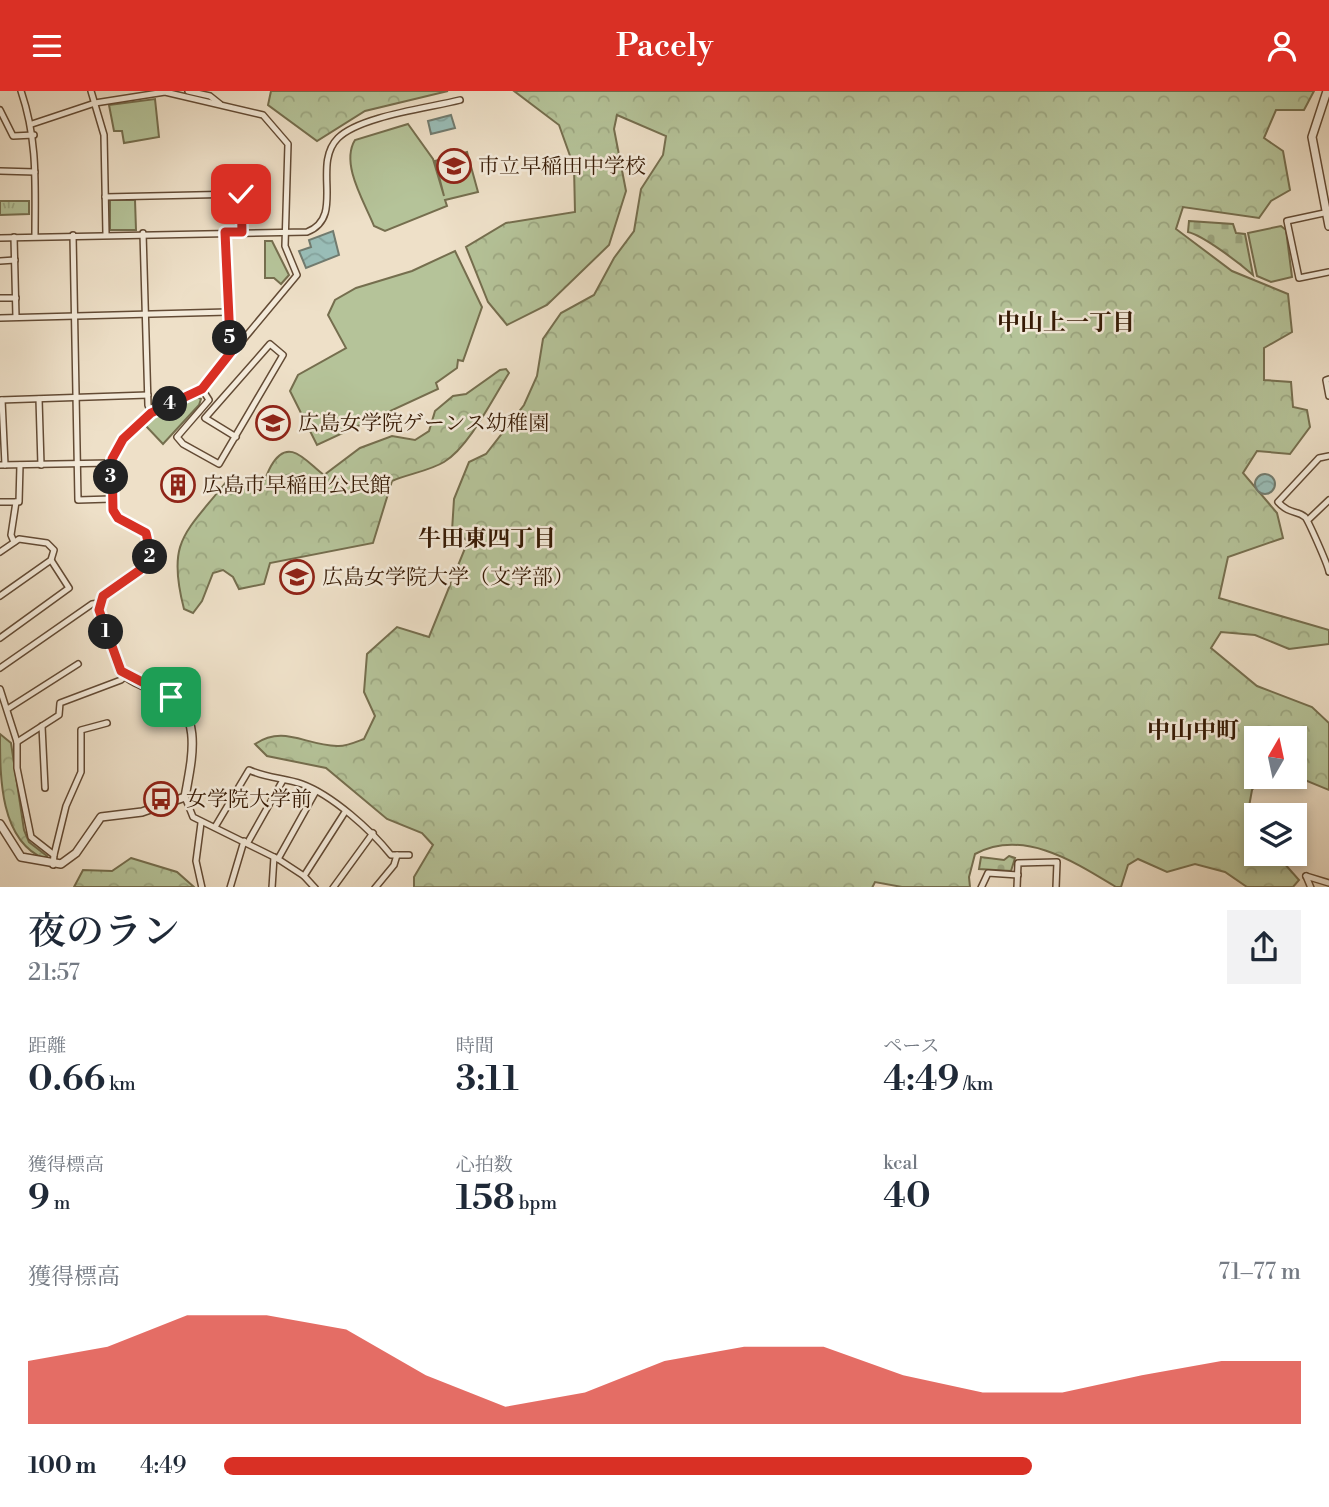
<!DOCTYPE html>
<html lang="ja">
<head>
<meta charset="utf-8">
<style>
	body { margin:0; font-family:"Libre Bodoni","Noto Serif JP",serif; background:#f2f2f3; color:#1f2937; height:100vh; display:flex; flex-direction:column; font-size:26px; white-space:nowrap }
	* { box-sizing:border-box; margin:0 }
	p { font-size:23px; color:#747a83 }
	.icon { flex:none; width:38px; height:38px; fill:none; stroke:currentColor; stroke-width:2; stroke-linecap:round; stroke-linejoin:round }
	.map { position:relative; height:796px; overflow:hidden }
	.sheet { display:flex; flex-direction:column; background:#fff; flex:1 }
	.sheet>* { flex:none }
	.needle { width:46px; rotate:9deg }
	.tools { position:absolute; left:1244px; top:635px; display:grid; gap:14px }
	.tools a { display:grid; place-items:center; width:63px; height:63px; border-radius:0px; background:#fff; box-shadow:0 4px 10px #0003; font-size:35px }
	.pin { position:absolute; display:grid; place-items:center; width:60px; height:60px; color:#fff; margin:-30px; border-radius:14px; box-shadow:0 4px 10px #0006 }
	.km { position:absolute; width:35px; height:35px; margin:-18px; border-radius:50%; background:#222; color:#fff; font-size:19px; line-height:35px; text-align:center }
	.round { display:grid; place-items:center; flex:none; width:74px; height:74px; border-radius:0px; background:#f2f2f3 }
	.summary { display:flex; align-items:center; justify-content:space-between; height:119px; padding:0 28px }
	h1 { font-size:38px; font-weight:600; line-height:52px }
	.figures { display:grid; grid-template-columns:repeat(3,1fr); gap:10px; height:119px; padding:7px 28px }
	.figures div { display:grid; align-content:center }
	.figures b { font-size:35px; font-weight:600 }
	.figures small { font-size:19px; font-weight:400 }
	.figures p { font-size:19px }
	.chart { height:196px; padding:14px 28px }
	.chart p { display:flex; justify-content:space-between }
	.chart svg { width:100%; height:126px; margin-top:7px; fill:#d93025; opacity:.7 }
	ul { padding:0 28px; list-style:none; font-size:23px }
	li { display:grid; grid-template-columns:112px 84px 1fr; align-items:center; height:52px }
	li i { height:18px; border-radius:9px; background:#d93025 }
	header { display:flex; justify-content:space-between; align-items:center; height:91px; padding:0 28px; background:#d93025; color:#fff; font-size:32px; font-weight:600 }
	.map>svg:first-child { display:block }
	.grass { fill:url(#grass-tufts); stroke:#756e4e; stroke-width:2 }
	.forest { fill:url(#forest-crowns); stroke:#756e4e; stroke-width:2 }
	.cemetery { fill:url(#cemetery-stones); stroke:#756e4e; stroke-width:2 }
	.green { fill:#b5c399; stroke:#756e4e; stroke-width:2 }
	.water { fill:url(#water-waves); stroke:#717b6f; stroke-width:2 }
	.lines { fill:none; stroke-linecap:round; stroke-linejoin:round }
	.minor-casing { stroke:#634b35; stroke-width:8 }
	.tertiary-casing { stroke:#634b35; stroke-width:10 }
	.minor { stroke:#f4ebdb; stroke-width:5 }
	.tertiary { stroke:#f4ebdb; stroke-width:7 }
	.route-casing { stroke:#fff; stroke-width:14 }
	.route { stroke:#d93025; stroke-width:9 }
	.labels { text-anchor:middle; stroke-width:5; stroke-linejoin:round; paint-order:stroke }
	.poi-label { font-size:21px; fill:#351904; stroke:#f4ebdb; text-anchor:start }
	.neighbourhood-label { font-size:23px; font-weight:bold; fill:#351904; stroke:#f4ebdb }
</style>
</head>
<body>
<header><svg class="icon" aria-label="menu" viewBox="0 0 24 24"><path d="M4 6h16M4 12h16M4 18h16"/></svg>Pacely<svg class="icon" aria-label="person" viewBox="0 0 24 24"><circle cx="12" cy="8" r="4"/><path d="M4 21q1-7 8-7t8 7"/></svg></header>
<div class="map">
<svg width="1329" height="797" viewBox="0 0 1329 797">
	<defs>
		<pattern id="grass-tufts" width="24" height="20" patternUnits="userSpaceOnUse" patternTransform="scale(1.75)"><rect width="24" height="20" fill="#b5c399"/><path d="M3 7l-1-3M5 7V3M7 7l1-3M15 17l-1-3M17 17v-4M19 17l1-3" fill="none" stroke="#9ca782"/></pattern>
		<pattern id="forest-crowns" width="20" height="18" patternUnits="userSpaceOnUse" patternTransform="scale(1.75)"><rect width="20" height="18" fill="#b5c399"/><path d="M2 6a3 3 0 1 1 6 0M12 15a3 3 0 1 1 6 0" fill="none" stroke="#9ca782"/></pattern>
		<pattern id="cemetery-stones" width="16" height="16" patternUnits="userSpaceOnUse" patternTransform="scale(1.75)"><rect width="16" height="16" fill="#b5c399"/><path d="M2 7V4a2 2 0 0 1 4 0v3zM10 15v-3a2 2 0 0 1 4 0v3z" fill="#9ca782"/></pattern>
		<pattern id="water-waves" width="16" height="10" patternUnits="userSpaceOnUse" patternTransform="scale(1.75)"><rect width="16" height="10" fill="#99bdb7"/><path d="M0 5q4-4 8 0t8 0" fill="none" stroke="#84a29c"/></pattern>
	</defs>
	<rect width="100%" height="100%" fill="#eee0c8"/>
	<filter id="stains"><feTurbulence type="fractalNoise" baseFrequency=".00286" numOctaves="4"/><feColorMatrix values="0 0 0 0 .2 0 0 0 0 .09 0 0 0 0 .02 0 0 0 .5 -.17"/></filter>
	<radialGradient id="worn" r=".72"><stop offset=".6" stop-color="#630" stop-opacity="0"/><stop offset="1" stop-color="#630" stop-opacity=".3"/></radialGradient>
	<!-- grass -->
	<path class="grass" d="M0 110H29V123L0 124Z"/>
	<!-- forest -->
	<g class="forest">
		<path d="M271 0H448L365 20 317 50 268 14Z"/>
		<path d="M514 0H1314L1304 19H1276L1264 47 1283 60 1290 99 1271 110 1259 127 1183 116 1176 138 1232 180 1288 203 1292 241 1264 257V289L1291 291 1293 316 1307 319 1310 336 1290 363 1257 360 1243 382 1277 422 1283 447 1228 466 1219 507 1329 539V553L1289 558 1255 544 1221 541 1211 557 1257 595 1312 616 1329 632V699L1295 685V648H1256V686H1262L1252 699 1248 721 1256 734V763H1276L1299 789 1293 796H1247L1225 781 1195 773 1167 781 1138 768 1128 774 1121 796H1116C1075 771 1023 737 975 763L969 786 970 796H902L875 791 872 797 414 796V786L433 754 422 742 387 728 326 677 267 665 255 653C284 634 304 654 337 655 345 656 356 651 364 648L375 625 364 601 367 563 397 536 429 546 468 450 452 440 454 408 469 371 486 363 524 314 537 285 543 248 561 222 594 204 614 167 634 140 641 98 663 64 666 45 617 24 614 38 626 100 609 154 547 214 507 234 488 211 466 156 506 132 575 121 574 76 559 34Z"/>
		<path d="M506 278 509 282C493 307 469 356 444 371 429 380 408 383 392 390L373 452 270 472 264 493 239 498 233 486 223 479 213 482 202 510 193 522 184 518C166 449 186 442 226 391L240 397 261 395C266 388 267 382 271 375 289 343 308 373 324 384L360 357 392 345 415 349 429 340 435 320 453 305 466 303 500 279Z"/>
		<path d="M0 643 11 652 24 739 29 751 47 765 45 768C0 750 0 687 0 643Z"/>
		<path d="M131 767 177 781 194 796H74L83 779 112 780Z"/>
	</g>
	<!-- cemetery -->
	<g class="cemetery">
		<path d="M1189 130 1233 133 1236 142 1245 143 1253 184C1238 171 1204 145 1188 141Z"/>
		<path d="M1009 765 1015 767 1011 780 979 778 981 766 1004 769Z"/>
	</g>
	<!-- green -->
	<g class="green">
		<path d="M155 8 159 46 124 52 122 40H114L109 14Z"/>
		<path d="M408 33 433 68 444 105 435 70 467 61 478 101 445 109 447 115 385 140 374 135C365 112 340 73 355 49Z"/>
		<path d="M110 109H135L136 139H110Z"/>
		<path d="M1281 135 1286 139 1292 186 1271 191 1257 185 1248 142Z"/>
		<path d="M265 150H272L289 184 281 193 274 187H265Z"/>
		<path d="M455 160 482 216 463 270 458 269 457 277 436 292 438 298 317 354 290 300 298 284 346 257 328 224 335 209 356 197 412 180Z"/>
		<path d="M197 306 201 308 199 314 163 353 145 334 151 328Z"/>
	</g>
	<!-- water -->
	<g class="water">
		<path d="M451 24 455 37 431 43 428 30Z"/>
		<path d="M333 140 339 164 306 177 299 160 311 156 309 149Z"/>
		<circle cx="1265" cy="393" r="10"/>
	</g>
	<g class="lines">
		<!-- minor casing -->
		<g class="minor-casing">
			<g id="minor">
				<path d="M21 0C38 50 35 93 35 145"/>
				<path d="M91 0 104 44 106 143"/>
				<path d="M188 0 210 5 220 13"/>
				<path d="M0 19 13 45 34 44"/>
				<path d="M32 33 95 12 165 1 263 24 288 53 285 155 297 184 202 298 151 322 148 314 143 142"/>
				<path d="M0 80 35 81"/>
				<path d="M105 106 241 103"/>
				<path d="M1329 121 1287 130 1299 187 1329 181"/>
				<path d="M225 141 230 249 235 255"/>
				<path d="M242 141V88"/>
				<path d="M73 144 78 409 111 408"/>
				<path d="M14 146 16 226"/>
				<path d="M0 147 307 141C346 126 311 74 338 47 360 25 429 17 460 9"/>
				<path d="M0 170 15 169"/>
				<path d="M0 207H16"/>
				<path d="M0 227 228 221"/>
				<path d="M1329 288 1326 289 1329 305"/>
				<path d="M202 298 209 309 177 346 183 353 219 373 283 264 270 253 205 327 236 346"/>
				<path d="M39 308 41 374"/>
				<path d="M0 309 148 304"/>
				<path d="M2 309 5 374"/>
				<path d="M1329 365 1319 367 1278 411C1290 424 1297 419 1305 426 1308 429 1328 474 1329 481"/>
				<path d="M0 374 111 372"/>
				<path d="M0 411H19L20 374"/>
				<path d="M1308 429 1329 409"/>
				<path d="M14 451 11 444 16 411"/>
				<path d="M0 461 19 448 47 452 54 459 51 469 0 505"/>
				<path d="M0 547 69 497 51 469"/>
				<path d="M0 577 92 513 99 512"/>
				<path d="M0 598 17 651V677L31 746 54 764 53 774"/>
				<path d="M9 617 78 573"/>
				<path d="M42 635 45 697"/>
				<path d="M17 651 59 624 60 612 121 589 125 585"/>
				<path d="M185 706 193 726 278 768 304 785 315 797"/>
				<path d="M201 732 196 770 202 797"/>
				<path d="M215 736 249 679C267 687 284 687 302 693 332 704 371 739 391 764H409"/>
				<path d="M248 751 283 689"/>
				<path d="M54 764 66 715 81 681V639L107 632"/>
				<path d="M278 768 316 700"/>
				<path d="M304 785 345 721"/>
				<path d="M1306 785 1329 792"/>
				<path d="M1306 785 1311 797"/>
				<path d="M230 797 244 750"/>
				<path d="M272 797 274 766"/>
				<path d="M333 797 373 742"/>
				<path d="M375 797 394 774 397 764"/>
				<path d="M981 797 988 782 1018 784"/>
				<path d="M1017 797 1018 772 1057 771 1056 797"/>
			</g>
		</g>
		<!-- tertiary casing -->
		<g class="tertiary-casing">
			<g id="tertiary">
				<path d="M1327 0 1312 46 1329 135"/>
				<path d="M0 733 21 766 61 773 76 762 101 726 142 721 185 706C191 671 205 621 164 603 150 597 131 592 121 581L99 519 103 505 140 479 151 464 146 442 118 427 113 419 111 372 123 348 151 322"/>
			</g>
		</g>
		<!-- minor -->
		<use href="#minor" class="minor"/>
		<!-- tertiary -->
		<use href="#tertiary" class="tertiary"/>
	</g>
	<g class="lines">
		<!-- route casing -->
		<g class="route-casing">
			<path id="route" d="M171 606 121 580 99 519 103 505 140 479 151 464 146 442 118 427 113 419 112 368 123 348 151 322 202 298 235 256 230 249 225 141H242L241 103"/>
		</g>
		<!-- route -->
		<use href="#route" class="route"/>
	</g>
	<!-- icons -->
	<defs>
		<g id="school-ring" transform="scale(1.75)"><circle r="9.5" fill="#f4ebdb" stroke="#8f2418" stroke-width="1.5"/><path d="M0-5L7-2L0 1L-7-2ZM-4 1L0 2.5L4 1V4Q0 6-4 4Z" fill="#8f2418"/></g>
		<g id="building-ring" transform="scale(1.75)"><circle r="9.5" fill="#f4ebdb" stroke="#8f2418" stroke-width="1.5"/><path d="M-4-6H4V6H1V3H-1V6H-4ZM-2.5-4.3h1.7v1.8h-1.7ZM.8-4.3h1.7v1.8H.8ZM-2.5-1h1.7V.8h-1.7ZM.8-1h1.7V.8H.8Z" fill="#8f2418"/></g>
		<g id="university-ring" transform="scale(1.75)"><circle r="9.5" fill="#f4ebdb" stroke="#8f2418" stroke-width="1.5"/><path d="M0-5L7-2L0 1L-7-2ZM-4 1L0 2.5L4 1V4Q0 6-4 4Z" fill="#8f2418"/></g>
		<g id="bus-ring" transform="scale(1.75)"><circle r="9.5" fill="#f4ebdb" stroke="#8f2418" stroke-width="1.5"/><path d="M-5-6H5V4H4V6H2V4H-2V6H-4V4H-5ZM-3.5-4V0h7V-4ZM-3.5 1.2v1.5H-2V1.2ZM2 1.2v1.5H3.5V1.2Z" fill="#8f2418"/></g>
	</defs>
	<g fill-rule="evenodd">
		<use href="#school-ring" x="454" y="75"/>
		<use href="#school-ring" x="273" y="332"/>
		<use href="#building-ring" x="178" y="394"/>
		<use href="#university-ring" x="297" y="486"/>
		<use href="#bus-ring" x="161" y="708"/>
	</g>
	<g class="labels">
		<!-- poi labels -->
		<g class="poi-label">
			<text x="478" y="82">市立早稲田中学校</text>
			<text x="298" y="339">広島女学院ゲーンス幼稚園</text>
			<text x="202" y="401">広島市早稲田公民館</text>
			<text x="322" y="493">広島女学院大学（文学部）</text>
			<text x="186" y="715">女学院大学前</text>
		</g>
		<!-- neighbourhood labels -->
		<g class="neighbourhood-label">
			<text x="1066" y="239">中山上一丁目</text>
			<text x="487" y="455">牛田東四丁目</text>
			<text x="1193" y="647">中山中町</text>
		</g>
	</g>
	<rect width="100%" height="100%" filter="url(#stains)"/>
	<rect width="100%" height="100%" fill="url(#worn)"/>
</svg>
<div class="tools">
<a><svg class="needle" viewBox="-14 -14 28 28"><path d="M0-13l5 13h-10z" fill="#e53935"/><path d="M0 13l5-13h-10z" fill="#747a83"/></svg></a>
<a><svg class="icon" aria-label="layers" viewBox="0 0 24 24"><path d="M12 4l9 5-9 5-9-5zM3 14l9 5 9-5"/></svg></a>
</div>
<div class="pin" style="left:171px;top:606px;background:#1e9e55"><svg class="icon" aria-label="arrive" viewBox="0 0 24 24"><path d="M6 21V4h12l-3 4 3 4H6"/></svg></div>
<div class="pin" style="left:241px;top:103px;background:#d93025"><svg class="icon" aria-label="check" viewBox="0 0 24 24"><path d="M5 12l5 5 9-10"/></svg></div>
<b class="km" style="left:106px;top:541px">1</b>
<b class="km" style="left:150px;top:466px">2</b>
<b class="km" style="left:111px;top:386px">3</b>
<b class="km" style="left:170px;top:313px">4</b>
<b class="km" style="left:230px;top:247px">5</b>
</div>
<section class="sheet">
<div class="summary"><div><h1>夜のラン</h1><p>21:57</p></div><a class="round"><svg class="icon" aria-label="share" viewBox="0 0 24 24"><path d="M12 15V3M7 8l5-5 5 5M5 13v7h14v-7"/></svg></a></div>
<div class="figures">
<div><p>距離</p><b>0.66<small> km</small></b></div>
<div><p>時間</p><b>3:11</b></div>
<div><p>ペース</p><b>4:49<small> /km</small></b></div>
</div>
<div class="figures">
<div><p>獲得標高</p><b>9<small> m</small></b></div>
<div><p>心拍数</p><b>158<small> bpm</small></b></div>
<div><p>kcal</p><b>40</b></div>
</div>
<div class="chart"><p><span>獲得標高</span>71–77 m</p>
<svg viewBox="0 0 160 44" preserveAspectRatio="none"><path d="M0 44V22L10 17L20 6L30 6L40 11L50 27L60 38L70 33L80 22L90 17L100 17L110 27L120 33L130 33L140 27L150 22L160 22V44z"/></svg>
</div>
<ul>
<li><b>100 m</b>4:49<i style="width:75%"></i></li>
</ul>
</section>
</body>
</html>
